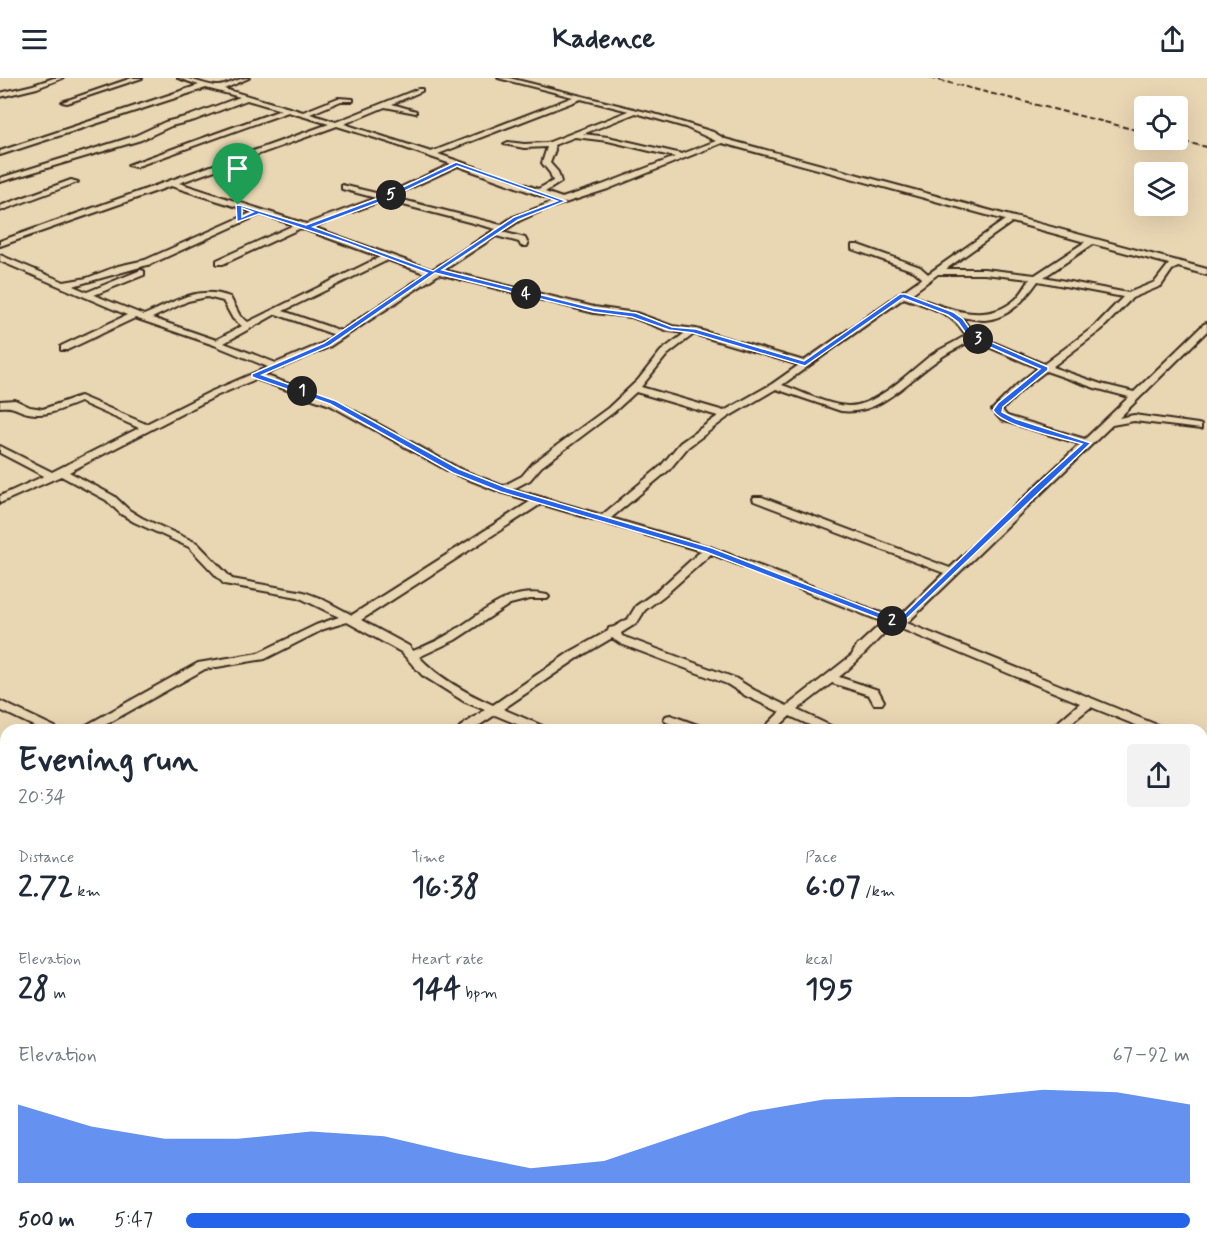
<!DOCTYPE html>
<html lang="en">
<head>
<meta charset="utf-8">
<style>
	body { margin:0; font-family:Mynerve,sans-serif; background:#f2f2f3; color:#1f2937; height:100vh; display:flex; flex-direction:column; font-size:22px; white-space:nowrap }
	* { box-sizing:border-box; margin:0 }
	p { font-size:20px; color:#747a83 }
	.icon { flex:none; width:33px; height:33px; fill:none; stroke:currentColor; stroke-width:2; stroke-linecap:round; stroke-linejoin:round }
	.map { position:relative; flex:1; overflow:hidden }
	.panel { position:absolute; left:0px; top:646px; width:1208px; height:532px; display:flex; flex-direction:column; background:#fff; border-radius:18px 18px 0 0; box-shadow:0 6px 24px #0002 }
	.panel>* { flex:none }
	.tools { position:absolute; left:1134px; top:18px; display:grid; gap:12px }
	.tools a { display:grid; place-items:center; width:54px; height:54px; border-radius:6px; background:#fff; box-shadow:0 6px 24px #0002; font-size:30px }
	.pin { position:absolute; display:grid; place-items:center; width:51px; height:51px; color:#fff; margin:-62px -26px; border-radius:50% 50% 50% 0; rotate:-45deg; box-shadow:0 0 6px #0007 }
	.pin .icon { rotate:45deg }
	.km { position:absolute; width:30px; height:30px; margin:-15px; border-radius:50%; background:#222; color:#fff; font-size:16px; line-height:30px; text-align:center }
	.round { display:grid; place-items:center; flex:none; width:63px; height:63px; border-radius:6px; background:#f2f2f3 }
	.overview { display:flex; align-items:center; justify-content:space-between; height:102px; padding:0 18px }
	h1 { font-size:33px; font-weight:700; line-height:45px }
	.figures { display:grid; grid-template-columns:repeat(3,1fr); gap:9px; height:102px; padding:6px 18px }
	.figures div { display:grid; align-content:center }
	.figures b { font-size:30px; font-weight:700 }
	.figures small { font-size:16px; font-weight:400 }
	.figures p { font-size:16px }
	.chart { height:168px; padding:12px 18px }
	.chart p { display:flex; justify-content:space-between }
	.chart svg { width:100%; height:108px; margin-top:6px; fill:#2563eb; opacity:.7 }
	ul { padding:0 18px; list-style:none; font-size:20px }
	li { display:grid; grid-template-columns:96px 72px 1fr; align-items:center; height:45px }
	li i { height:15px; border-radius:8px; background:#2563eb }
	header { display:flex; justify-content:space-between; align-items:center; height:78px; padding:0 18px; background:#fff; font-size:27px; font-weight:700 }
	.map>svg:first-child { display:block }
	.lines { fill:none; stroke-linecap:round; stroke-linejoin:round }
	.stream { stroke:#6f969d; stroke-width:4.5 }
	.minor-casing { stroke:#3b2a1e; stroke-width:4 }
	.minor { fill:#e9d6b3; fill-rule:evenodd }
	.rail { stroke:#3b2a1e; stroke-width:2; stroke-dasharray:6 3; stroke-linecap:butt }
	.route { fill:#2563eb; stroke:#fff; stroke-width:1.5; fill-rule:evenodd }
</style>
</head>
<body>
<header><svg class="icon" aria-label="menu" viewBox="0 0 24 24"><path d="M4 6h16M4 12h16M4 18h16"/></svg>Kadence<svg class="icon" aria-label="share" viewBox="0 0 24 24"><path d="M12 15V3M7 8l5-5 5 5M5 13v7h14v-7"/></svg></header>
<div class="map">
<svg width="1207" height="1178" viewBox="0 0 1207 1178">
	<rect width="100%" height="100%" fill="#e9d6b3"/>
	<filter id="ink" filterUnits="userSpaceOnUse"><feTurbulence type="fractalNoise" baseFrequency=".0167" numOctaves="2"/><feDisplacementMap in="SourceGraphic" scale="12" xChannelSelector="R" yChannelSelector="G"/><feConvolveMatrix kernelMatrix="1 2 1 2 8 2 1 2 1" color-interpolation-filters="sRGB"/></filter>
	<g filter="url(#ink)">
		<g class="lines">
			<!-- stream -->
			<g class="stream">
				<path d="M0 826 6 827"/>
				<path d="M649 1173 650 1178"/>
			</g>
			<!-- minor casing -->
			<g class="minor-casing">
				<g id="minor">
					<path d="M54 0H63L37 10 0 19V15L33 7Z"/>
					<path d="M132 0H142L67 25 62 24Z"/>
					<path d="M178 0C193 0 204 7 216 8 226 9 237 0 249 0L224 11 303 34 338 20 353 21V23H341L310 36 336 44 418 11H422V13L392 26 416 33V35L385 29 344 46 431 74 573 19 498 0H509L658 37 713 54 725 61 1207 191V197L1178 189 1172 192 1161 208 1132 220 1101 252 1052 289 1101 306 1134 314 1204 246 1207 245V253L1119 340 1134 337 1198 346 1201 347V351L1134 343 1112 347 907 545 1162 649 1164 652H1148L1091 629 1062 652H1049L1080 625 892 547C874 565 859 583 839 599L878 612 884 623 882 626H874L869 617 832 605 797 632 833 649 835 652H820L790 638 775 652H762L780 634 746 618 727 606 621 566 612 560 578 580 503 631 545 649 547 652H531L495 637 472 652H458L460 649 485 632 465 624 422 597 401 574 347 544 324 551 265 581 205 591 96 652H81L83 649 198 585 258 575 316 547 339 539 298 519 224 506 189 469 134 444 121 436 106 422 61 398 0 425V418L44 398 0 375V368L52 394 139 350 80 324C62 331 47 339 28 335 14 332 17 328 0 329V323L15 322 30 329 43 331 80 318 146 346 210 314 268 289 214 267 135 240 67 272H61V268L127 237 0 183V177L64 204 87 200 118 188 145 182 253 134 171 108 0 168V163L329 46 288 34 135 89 128 87 281 32 247 22 195 42 171 48 141 62 0 104V100L135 58 165 44 189 38 240 19 206 10 0 77V73L199 7ZM581 21 629 33 547 65 524 66 508 64 504 66 524 70 547 69 542 85 550 95 553 103 538 111 438 76ZM636 35 685 49 716 63 682 76 608 59 583 56ZM337 48 388 64 451 86 384 117 342 107V111L376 120 306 146 179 105ZM575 59 608 63 675 79 602 107 562 120 545 114 561 104 558 94 550 85 555 72 554 67ZM722 65 1005 142 928 196 920 189 858 167H852V171L914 193 922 200 804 283 696 251 672 248 636 235 594 229 444 192 496 158 519 164 521 168H527L528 166 525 160 502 154 519 143 543 132 608 111ZM458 88 555 123 513 139 501 147 391 119ZM384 122 496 151 432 192 313 149ZM261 136 294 147 217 182V186H223L301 150 380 179 248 244 240 238 230 219C197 206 173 225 144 237L94 217 144 197V193L141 192 87 214 73 208 151 186ZM1012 144 1085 164 1035 197 984 191H946ZM1093 166 1169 186 1155 204 1128 215 1044 199ZM388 182 427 196 341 253 283 233ZM439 196 594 235 631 239 668 253 685 255 661 273 638 302 608 330 533 385 522 398 503 408 460 391 336 323 264 297 329 269ZM938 196H984L1030 201C1026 208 1022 215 1016 221 985 249 944 229 910 217ZM1038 203 1123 219 1095 248 1044 286 974 256 961 239C969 240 978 242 985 242 1010 240 1025 221 1038 203ZM207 219 223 223 233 241 242 248 216 262 152 240 188 223ZM904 220C931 230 950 233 966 257 955 265 941 270 930 278 909 294 876 329 848 328 826 327 803 314 782 307ZM276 236 335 257 323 265 276 285 224 265ZM694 256 799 287 772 306 724 333 641 309 667 277ZM972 262 1038 290 1018 306 992 332 1001 342 1080 366 950 490 762 419H754L753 421 754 423 944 495 897 541 713 470 611 440 669 392 688 369 728 339 776 311 841 333C881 338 909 301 939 281 949 273 961 269 972 262ZM1046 293 1095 310 1129 319 1085 361 1007 338 1002 332 1024 310ZM256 301 330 327 452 395 500 414 531 423 352 537 320 520 304 514 232 501 197 465 142 440 129 432 114 418 69 394 216 318ZM636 314 718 338 680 365 661 388 602 437 513 411 530 402 541 389 614 334ZM541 426 701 473 657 513 636 528 628 541 614 549 609 550 608 553 570 574 493 627C466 615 439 600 419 579L455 562 510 526 530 521H547L549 519 547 517C510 508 484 534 455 552 442 561 428 567 413 573L409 568 361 542ZM711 476 883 544 856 569 852 577 787 628 754 612 735 600 622 558 621 555 637 545 645 532 665 517Z"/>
					<path d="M71 102 78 104 0 133V128Z"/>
					<path d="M0 623 55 649 57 652H42L0 632Z"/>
					<path d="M670 637 703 649 705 652H689L666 644 664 641 666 638Z"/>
					<path d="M1202 666 1207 667V676L1202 674Z"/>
					<path d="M1202 929 1207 931V944L1202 942Z"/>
					<path d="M0 996 6 998V1012L0 1010Z"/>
					<path d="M6 1094V1110L0 1112V1096Z"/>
					<path d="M0 1121 6 1123V1140L0 1138Z"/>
					<path d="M1207 1141V1155L1202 1156V1142Z"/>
					<path d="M64 1173H97L94 1178H67Z"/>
					<path d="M293 1173H311L312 1178H294Z"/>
					<path d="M1155 1173H1178L1181 1178H1158Z"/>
				</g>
			</g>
			<!-- minor -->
			<use href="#minor" class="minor"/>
			<!-- rail -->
			<g class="rail">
				<path d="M930 0 1144 54"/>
				<path d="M1175 62 1207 69"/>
			</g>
		</g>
	</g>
	<!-- route -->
	<path class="route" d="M456 84 566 123 518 142 442 192 594 230 636 235 672 249 696 251 804 283 900 216H905L953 234 963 241 974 257 1048 289V292L1003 329 1002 334 1016 341 1091 365 899 548 706 474 501 414 453 395 330 326 252 299V296L324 265 427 195 347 165 259 136 237 144 236 126 306 147 384 118ZM457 88 557 123 514 139 433 193 313 149 388 121ZM242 130 253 134 242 139ZM435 195 594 234 632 239 669 252 693 255 805 288 903 220 948 237 958 244 969 260 1040 291 998 325 993 332C1001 348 1063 360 1082 366L1032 411 898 542 712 470 507 410 459 391 336 323 262 297 329 268Z"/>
</svg>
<div class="tools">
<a><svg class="icon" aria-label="locate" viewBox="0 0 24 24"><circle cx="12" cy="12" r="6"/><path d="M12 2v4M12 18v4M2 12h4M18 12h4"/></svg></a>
<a><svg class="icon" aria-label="layers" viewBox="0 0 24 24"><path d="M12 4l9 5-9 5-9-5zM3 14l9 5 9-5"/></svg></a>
</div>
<div class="pin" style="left:238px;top:127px;background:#1e9e55"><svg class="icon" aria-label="arrive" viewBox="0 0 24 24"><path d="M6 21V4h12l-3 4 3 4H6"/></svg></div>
<b class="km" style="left:302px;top:313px">1</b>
<b class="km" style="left:892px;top:543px">2</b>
<b class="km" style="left:978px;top:261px">3</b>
<b class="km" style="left:526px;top:216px">4</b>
<b class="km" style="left:391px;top:117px">5</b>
<section class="panel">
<div class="overview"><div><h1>Evening run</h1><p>20:34</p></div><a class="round"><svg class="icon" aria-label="share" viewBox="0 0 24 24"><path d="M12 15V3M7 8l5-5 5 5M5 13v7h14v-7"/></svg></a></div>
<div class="figures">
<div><p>Distance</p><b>2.72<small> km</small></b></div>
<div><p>Time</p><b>16:38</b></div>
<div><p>Pace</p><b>6:07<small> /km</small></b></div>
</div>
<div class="figures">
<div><p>Elevation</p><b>28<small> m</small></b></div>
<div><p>Heart rate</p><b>144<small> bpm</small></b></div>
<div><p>kcal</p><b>195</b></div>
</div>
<div class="chart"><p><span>Elevation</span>67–92 m</p>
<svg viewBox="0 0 160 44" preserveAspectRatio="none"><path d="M0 44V12L10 21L20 26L30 26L40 23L50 25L60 32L70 38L80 35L90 25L100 15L110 10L120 9L130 9L140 6L150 7L160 12V44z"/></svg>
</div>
<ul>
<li><b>500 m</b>5:47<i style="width:100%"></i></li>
</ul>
</section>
</div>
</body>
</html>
